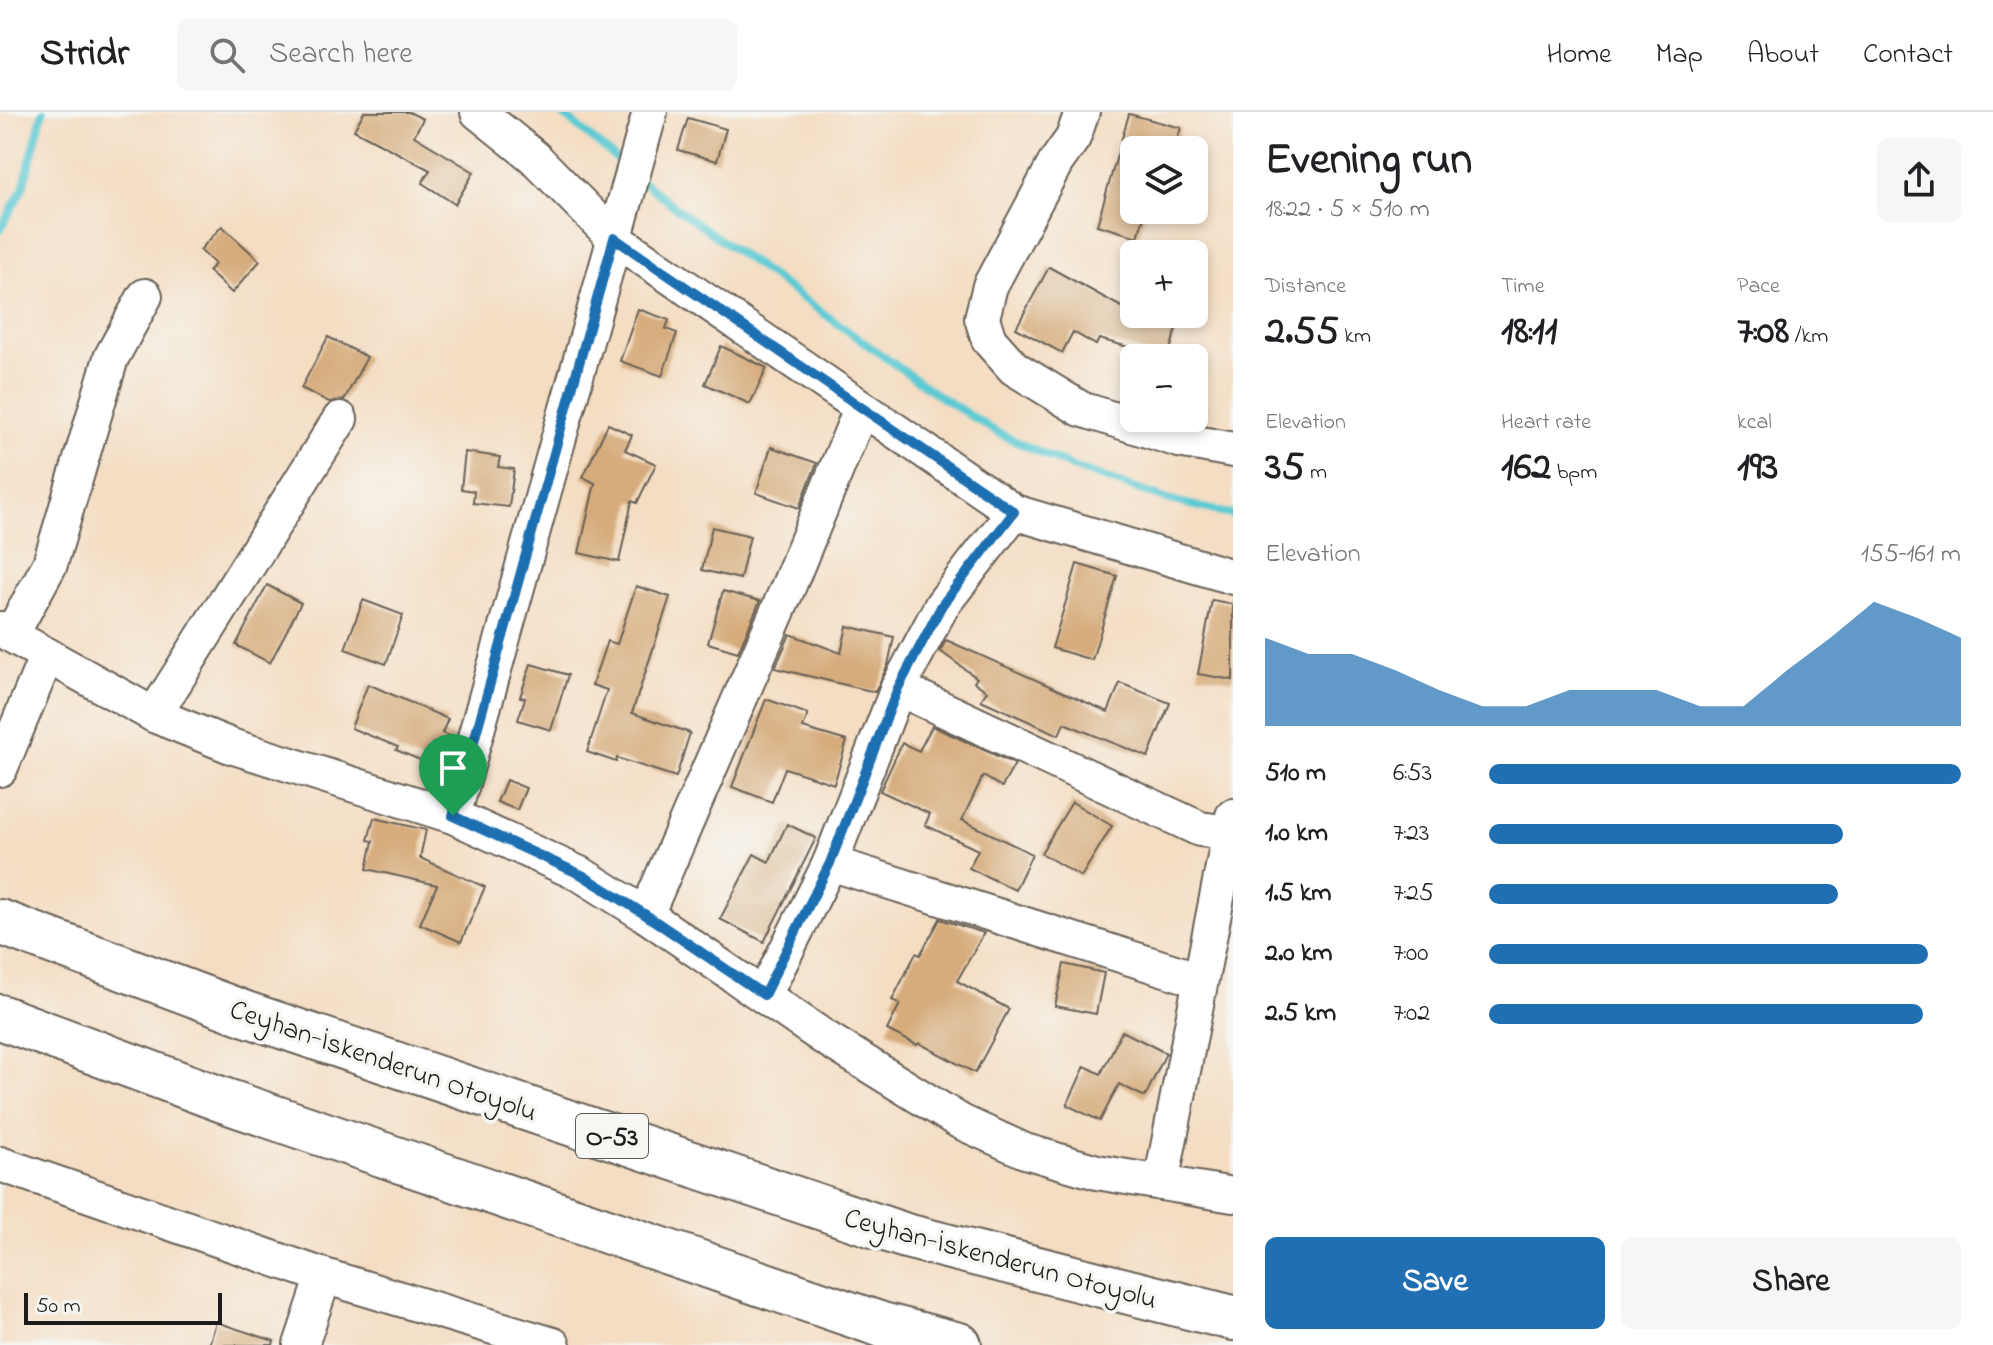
<!DOCTYPE html>
<html lang="en">
<head>
<meta charset="utf-8">
<style>
	body { margin:0; font-family:"Indie Flower",sans-serif; background:#f6f6f6; color:#202124; height:100vh; display:flex; flex-direction:column; font-size:30px; white-space:nowrap }
	* { box-sizing:border-box; margin:0 }
	p { font-size:26px; color:#757577 }
	.icon { flex:none; width:44px; height:44px; fill:none; stroke:currentColor; stroke-width:2; stroke-linecap:round; stroke-linejoin:round }
	.map { position:relative; flex:1; overflow:hidden }
	.panel { display:flex; flex-direction:column; background:#fff; width:760px }
	.panel>* { flex:none }
	.buttons { position:absolute; left:1120px; top:24px; display:grid; gap:16px }
	.buttons a { display:grid; place-items:center; width:88px; height:88px; border-radius:12px; background:#fff; box-shadow:0 4px 12px #0003; font-size:40px }
	.scale { position:absolute; left:24px; bottom:20px; width:198px; box-sizing:border-box; padding-left:8px; border:4px solid #1c1c1c; border-top:0; font-size:22px; line-height:28px; white-space:nowrap; color:#1c1c1c; -webkit-text-stroke:6px #f6f6f2; paint-order:stroke }
	.pin { position:absolute; display:grid; place-items:center; width:68px; height:68px; color:#fff; margin:-82px -34px; border-radius:50% 50% 50% 0; rotate:-45deg; box-shadow:0 0 8px #0007 }
	.pin .icon { rotate:45deg }
	.round { display:grid; place-items:center; flex:none; width:84px; height:84px; border-radius:12px; background:#f6f6f6 }
	.head { display:flex; align-items:center; justify-content:space-between; height:136px; padding:0 32px }
	h1 { font-size:44px; font-weight:700; line-height:60px }
	.stats { display:grid; grid-template-columns:repeat(3,1fr); gap:12px; height:136px; padding:8px 32px }
	.stats div { display:grid; align-content:center }
	.stats b { font-size:40px; font-weight:700 }
	.stats small { font-size:22px; font-weight:400 }
	.stats p { font-size:22px }
	.chart { height:224px; padding:16px 32px }
	.chart p { display:flex; justify-content:space-between }
	.chart svg { width:100%; height:144px; margin-top:8px; fill:#1f6fb2; opacity:.7 }
	.primary-button { display:flex; gap:16px; margin-top:auto; padding:16px 32px }
	.primary-button a { flex:1; height:92px; border-radius:12px; background:#1f6fb2; color:#fff; font-size:32px; font-weight:700; line-height:92px; text-align:center }
	.primary-button a+a { background:#f6f6f6; color:#202124 }
	ul { padding:0 32px; list-style:none; font-size:26px }
	li { display:grid; grid-template-columns:128px 96px 1fr; align-items:center; height:60px }
	li i { height:20px; border-radius:10px; background:#1f6fb2 }
	header { display:flex; align-items:center; gap:48px; box-sizing:border-box; height:112px; padding:0 40px; background:#fff; border-bottom:2px solid #e0e0e0 }
	header strong { font-size:38px }
	nav { display:flex; gap:44px; margin-inline-start:auto; font-size:28px }
	.search { width:560px; height:72px; background:#f6f6f6; display:flex; align-items:center; gap:20px; box-sizing:border-box; padding:0 28px; border-radius:12px; color:#757577; font-size:30px }
	main { display:flex; flex:1; min-height:0 }
	.map>svg:first-child { display:block }
	.lines { fill:none; stroke-linecap:round; stroke-linejoin:round }
	.stream { stroke:#5dcad3; stroke-width:8 }
	.building { fill:#d6ac7b }
	.minor-casing { stroke:#686056; stroke-width:38 }
	.highway-casing { stroke:#686056; stroke-width:48 }
	.minor { stroke:#fff; stroke-width:34 }
	.highway { stroke:#fff; stroke-width:44 }
	.route-casing { stroke:#fff; stroke-width:16 }
	.route { stroke:#1f6fb2; stroke-width:10 }
	.labels { text-anchor:middle; stroke-width:7; stroke-linejoin:round; paint-order:stroke }
	.shield { fill:#f6f6f2; stroke:#5d5d5c; stroke-width:2 }
	.shield-label { font-size:26px; font-weight:bold; fill:#1c1c1c }
	.street-label { font-size:28px; fill:#1c1c1c; stroke:#f6f6f2 }
</style>
</head>
<body>
<header>
<strong>Stridr</strong>
<div class="search"><svg class="icon" aria-label="search" viewBox="0 0 24 24"><circle cx="10" cy="10" r="6"/><path d="M15 15l6 6"/></svg>Search here</div>
<nav><a>Home</a><a>Map</a><a>About</a><a>Contact</a></nav>
</header>
<main>
<div class="map">
<svg width="1233" height="1233" viewBox="0 0 1233 1233">
	<rect width="100%" height="100%" fill="#f6f6f2"/>
	<filter id="ink" filterUnits="userSpaceOnUse"><feTurbulence type="fractalNoise" baseFrequency=".0125" numOctaves="2"/><feDisplacementMap in="SourceGraphic" scale="16" xChannelSelector="R" yChannelSelector="G"/><feConvolveMatrix kernelMatrix="1 2 1 2 8 2 1 2 1" color-interpolation-filters="sRGB"/></filter>
	<filter id="wash" filterUnits="userSpaceOnUse"><feTurbulence type="fractalNoise" baseFrequency=".006" numOctaves="4" result="noise"/><feDisplacementMap in="SourceGraphic" scale="32" xChannelSelector="R" yChannelSelector="G"/><feGaussianBlur stdDeviation="1.8" result="paint"/><feColorMatrix in="noise" values="0 0 0 0 0 0 0 0 0 0 0 0 0 0 0 0 0 1.4 0 .05"/><feComposite in="paint" operator="in"/></filter>
	<g filter="url(#wash)">
		<rect width="100%" height="100%" fill="#f4ddc2"/>
		<g class="lines">
			<!-- stream -->
			<g class="stream">
				<path d="M560 0 625 54"/>
				<path d="M641 68 676 96 939 284 998 321 1072 355 1166 387 1233 403"/>
				<path d="M0 118 23 76 43 0"/>
			</g>
		</g>
		<g id="blocks">
			<!-- building -->
			<g class="building">
				<path d="M364 0H409L423 7 414 24 474 60 455 92 422 71 430 58 354 18Z"/>
				<path d="M1129 2 1181 16 1174 38H1134V98H1146L1138 125 1097 113Z"/>
				<path d="M688 6 726 17 717 49 678 38Z"/>
				<path d="M222 114 260 149 232 181 208 159 215 152 200 138Z"/>
				<path d="M1049 155 1134 202H1180L1168 246 1099 227 1096 233 1073 220 1062 241 1016 216Z"/>
				<path d="M638 197 669 208 666 217 677 221 662 264 620 249Z"/>
				<path d="M328 225 367 245 344 288 329 290 301 276Z"/>
				<path d="M721 234 767 256 750 292 705 272Z"/>
				<path d="M608 312 632 323 625 338 656 352 637 391 632 389 619 450 579 441 595 371 583 365Z"/>
				<path d="M771 335 817 351 799 396 756 381Z"/>
				<path d="M465 340 500 345 498 355 514 357 509 395 473 391 474 379 461 377Z"/>
				<path d="M712 415 750 424 740 467 702 458Z"/>
				<path d="M1077 452 1117 464 1092 548 1052 536Z"/>
				<path d="M267 473 301 491 270 551 236 533Z"/>
				<path d="M636 474 670 485 632 601 690 621 676 665 617 646 616 650 587 640 607 578 592 573 607 529 617 532Z"/>
				<path d="M723 479 760 489 738 540 708 531Z"/>
				<path d="M363 488 403 503 386 552 345 537Z"/>
				<path d="M1212 488 1233 492V568L1198 562Z"/>
				<path d="M847 514 894 525 888 553 875 580 775 556 790 522 841 541Z"/>
				<path d="M946 528 1108 600 1120 571 1170 591 1148 645 1064 611 1059 623 981 588 987 579 974 570 977 566 940 539Z"/>
				<path d="M531 552 568 563 551 618 518 608 525 586 520 585Z"/>
				<path d="M368 572 448 607 442 621 454 626 444 658 396 638 398 635 351 616Z"/>
				<path d="M766 587 808 602 803 616 847 629 834 672 785 656 772 690 732 675Z"/>
				<path d="M932 614 1015 652 1002 675 983 664 962 708 1032 742 1015 778 969 756 978 738 925 713 930 702 880 679 902 631 919 639Z"/>
				<path d="M506 668 526 676 517 698 497 690Z"/>
				<path d="M1072 690 1112 714 1081 765 1041 741Z"/>
				<path d="M374 706 426 718 420 746 485 775 461 830 420 812 437 773 367 757 373 729 368 728Z"/>
				<path d="M787 712 816 726 764 830 720 807 754 742 769 750Z"/>
				<path d="M940 807 984 821 957 869 1009 897 975 961 919 931 917 933 887 918 900 892 892 888 916 841 920 843Z"/>
				<path d="M1064 852 1104 861 1096 902 1055 894Z"/>
				<path d="M1122 919 1166 941 1145 985 1119 972 1100 1009 1067 993 1085 954 1101 962Z"/>
				<path d="M216 1210 274 1229 273 1233H209Z"/>
			</g>
		</g>
	</g>
	<g filter="url(#ink)">
		<use href="#blocks" fill-opacity="0" stroke="#686056" stroke-width="2"/>
		<g class="lines">
			<!-- minor casing -->
			<g class="minor-casing">
				<g id="minor">
					<path d="M478 0 534 45 614 126 1014 400 1233 465"/>
					<path d="M1082 0 1073 26 1056 50 990 174 982 206 989 228 1014 256 1081 297 1179 328 1233 338"/>
					<path d="M0 517 154 603 231 634 453 704 582 763 646 803 822 924 961 1010 1025 1039 1097 1060 1233 1083"/>
					<path d="M11 523 50 452 111 246 145 184"/>
					<path d="M898 576 1200 717 1229 721"/>
					<path d="M154 603 340 307"/>
					<path d="M0 657 47 543"/>
					<path d="M453 704 650 0"/>
					<path d="M830 751 1200 868"/>
					<path d="M646 803 789 473 861 297"/>
					<path d="M764 883 830 751 898 576 942 493 1014 400"/>
					<path d="M0 1052 324 1164 553 1233"/>
					<path d="M1161 1071 1233 704"/>
					<path d="M301 1233 324 1164"/>
				</g>
			</g>
			<!-- highway casing -->
			<g class="highway-casing">
				<g id="highway">
					<path d="M0 810 246 902 906 1124 1233 1206"/>
					<path d="M0 905 223 988 882 1213 959 1233"/>
				</g>
			</g>
			<!-- minor -->
			<use href="#minor" class="minor"/>
			<!-- highway -->
			<use href="#highway" class="highway"/>
		</g>
	</g>
	<g class="lines" filter="url(#ink)">
		<!-- route casing -->
		<g class="route-casing">
			<path id="route" d="M614 126 1014 400 942 493 898 576 830 751 764 883 646 803 582 763 453 704Z"/>
		</g>
		<!-- route -->
		<use href="#route" class="route"/>
	</g>
	<g class="labels">
		<!-- shield labels -->
		<rect class="shield" x="576" y="1002" width="72" height="44" rx="6"/>
		<g class="shield-label">
			<text x="612" y="1033">O-53</text>
		</g>
		<!-- street labels -->
		<g class="street-label">
			<text transform="translate(384 947) rotate(19)" y="10">Ceyhan-İskenderun Otoyolu</text>
			<text transform="translate(1001 1145) rotate(15)" y="10">Ceyhan-İskenderun Otoyolu</text>
		</g>
	</g>
</svg>
<div class="buttons">
<a><svg class="icon" aria-label="layers" viewBox="0 0 24 24"><path d="M12 4l9 5-9 5-9-5zM3 14l9 5 9-5"/></svg></a>
<a>+</a>
<a>−</a>
</div>
<div class="scale">50 m</div>
<div class="pin" style="left:453px;top:704px;background:#1e9e55"><svg class="icon" aria-label="arrive" viewBox="0 0 24 24"><path d="M6 21V4h12l-3 4 3 4H6"/></svg></div>
</div>
<section class="panel">
<div class="head"><div><h1>Evening run</h1><p>18:22 · 5 × 510 m</p></div><a class="round"><svg class="icon" aria-label="share" viewBox="0 0 24 24"><path d="M12 15V3M7 8l5-5 5 5M5 13v7h14v-7"/></svg></a></div>
<div class="stats">
<div><p>Distance</p><b>2.55<small> km</small></b></div>
<div><p>Time</p><b>18:11</b></div>
<div><p>Pace</p><b>7:08<small> /km</small></b></div>
</div>
<div class="stats">
<div><p>Elevation</p><b>35<small> m</small></b></div>
<div><p>Heart rate</p><b>162<small> bpm</small></b></div>
<div><p>kcal</p><b>193</b></div>
</div>
<div class="chart"><p><span>Elevation</span>155–161 m</p>
<svg viewBox="0 0 160 44" preserveAspectRatio="none"><path d="M0 44V17L10 22L20 22L30 27L40 33L50 38L60 38L70 33L80 33L90 33L100 38L110 38L120 27L130 17L140 6L150 11L160 17V44z"/></svg>
</div>
<ul>
<li><b>510 m</b>6:53<i style="width:100%"></i></li>
<li><b>1.0 km</b>7:23<i style="width:75%"></i></li>
<li><b>1.5 km</b>7:25<i style="width:74%"></i></li>
<li><b>2.0 km</b>7:00<i style="width:93%"></i></li>
<li><b>2.5 km</b>7:02<i style="width:92%"></i></li>
</ul>
<div class="primary-button"><a>Save</a><a>Share</a></div>
</section>
</main>
</body>
</html>
